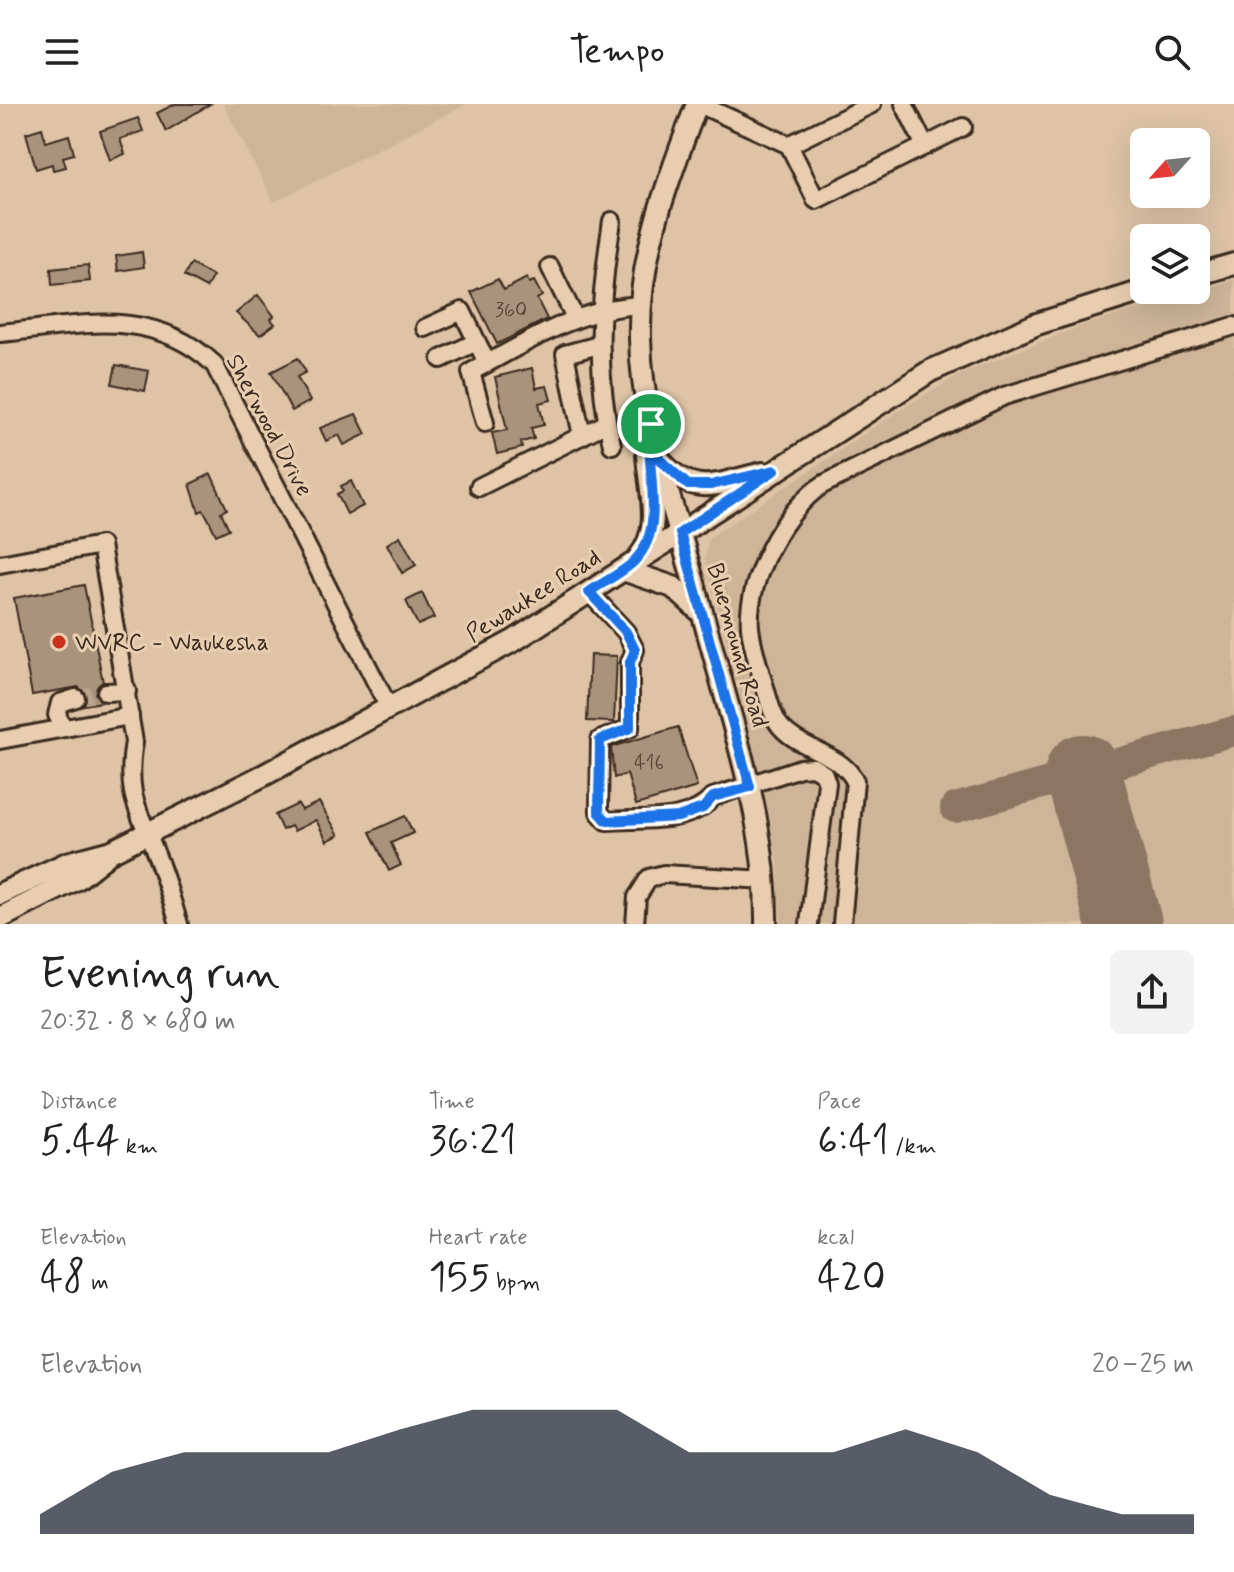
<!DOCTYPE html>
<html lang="en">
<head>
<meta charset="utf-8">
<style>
	body { margin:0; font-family:Mynerve,sans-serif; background:#f2f2f2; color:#222; height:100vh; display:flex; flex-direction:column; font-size:30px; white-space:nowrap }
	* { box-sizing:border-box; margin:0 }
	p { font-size:26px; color:#767676 }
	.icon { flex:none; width:44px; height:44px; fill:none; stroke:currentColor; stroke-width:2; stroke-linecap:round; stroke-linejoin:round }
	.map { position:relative; height:820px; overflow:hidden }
	.drawer { display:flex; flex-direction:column; background:#fff; flex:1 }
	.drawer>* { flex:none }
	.needle { width:52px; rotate:243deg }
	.tools { position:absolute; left:1130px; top:24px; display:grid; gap:16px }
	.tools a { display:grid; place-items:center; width:80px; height:80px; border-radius:12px; background:#fff; box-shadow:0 8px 32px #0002; font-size:40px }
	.pin { position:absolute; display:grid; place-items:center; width:68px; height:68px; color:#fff; margin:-34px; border:4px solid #fff; border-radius:50%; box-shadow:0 2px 8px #0007 }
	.round { display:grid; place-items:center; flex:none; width:84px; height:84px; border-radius:12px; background:#f2f2f2 }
	.summary { display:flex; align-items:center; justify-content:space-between; height:136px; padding:0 40px }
	h1 { font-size:44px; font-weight:600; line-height:60px }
	.metrics { display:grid; grid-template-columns:repeat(3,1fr); gap:12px; height:136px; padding:8px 40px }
	.metrics div { display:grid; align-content:center }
	.metrics b { font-size:40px; font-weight:600 }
	.metrics small { font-size:22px; font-weight:400 }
	.metrics p { font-size:22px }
	.chart { height:224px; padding:16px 40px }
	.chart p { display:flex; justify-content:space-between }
	.chart svg { width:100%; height:144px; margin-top:8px; fill:#111827; opacity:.7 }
	header { display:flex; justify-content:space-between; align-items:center; height:104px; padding:0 40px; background:#fff; font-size:36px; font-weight:600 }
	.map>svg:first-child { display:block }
	.built { fill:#ceb59a }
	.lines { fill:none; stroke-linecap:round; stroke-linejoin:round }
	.taxiway { stroke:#8c7662; stroke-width:30 }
	.runway { stroke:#8c7662; stroke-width:76 }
	.building { fill:#aa937d; stroke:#3b2a1e; stroke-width:2 }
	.minor-tunnel { stroke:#bda48c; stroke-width:16; stroke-dasharray:16 8; stroke-linecap:butt }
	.minor-casing { stroke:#3b2a1e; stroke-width:22 }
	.major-casing { stroke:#3b2a1e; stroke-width:26 }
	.minor { stroke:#e8cdb0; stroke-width:16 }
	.major { stroke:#e8cdb0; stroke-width:20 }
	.route-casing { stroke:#fff; stroke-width:16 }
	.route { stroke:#1a73e8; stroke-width:10 }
	.poi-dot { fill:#c8321e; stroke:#e8cdb0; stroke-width:3 }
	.labels { text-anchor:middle; stroke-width:6; stroke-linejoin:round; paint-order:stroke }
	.number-label { font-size:20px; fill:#574436 }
	.street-label { font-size:24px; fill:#3b2a1e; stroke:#e8cdb0 }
	.poi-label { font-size:24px; fill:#3b2a1e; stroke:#e8cdb0; text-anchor:start }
</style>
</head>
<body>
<header><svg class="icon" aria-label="menu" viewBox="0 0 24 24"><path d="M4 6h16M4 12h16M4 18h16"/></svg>Tempo<svg class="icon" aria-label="search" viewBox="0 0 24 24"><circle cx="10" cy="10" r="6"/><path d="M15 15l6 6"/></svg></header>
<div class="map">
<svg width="1234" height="820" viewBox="0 0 1234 820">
	<rect width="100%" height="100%" fill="#dec3a7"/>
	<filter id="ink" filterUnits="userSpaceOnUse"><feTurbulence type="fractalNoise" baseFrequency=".0125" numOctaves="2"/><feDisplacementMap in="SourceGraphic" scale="16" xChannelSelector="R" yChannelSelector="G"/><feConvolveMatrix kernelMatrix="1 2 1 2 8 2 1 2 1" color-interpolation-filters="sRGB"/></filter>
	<g filter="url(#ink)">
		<!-- built -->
		<g class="built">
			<path d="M223 0H467L274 98Z"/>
			<path d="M1234 176V820H780L778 756 767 701 705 454 709 434 909 300 961 270 1081 222Z"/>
		</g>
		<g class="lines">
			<!-- taxiway -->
			<path class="taxiway" d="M955 704 1234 627"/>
			<!-- runway -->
			<path class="runway" d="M1083 668 1124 820"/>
		</g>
		<!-- building -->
		<g class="building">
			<path d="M175 0H210L166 27 157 9Z"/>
			<path d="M138 14 143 27 120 35 125 50 110 56 100 27Z"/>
			<path d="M42 24 46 38 69 31 74 50 63 53 66 63 53 66 52 60 36 65 26 29Z"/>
			<path d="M142 148 144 163 118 167 116 152Z"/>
			<path d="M191 160 213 172 206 184 184 172Z"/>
			<path d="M88 161 90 177 52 181 51 165Z"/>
			<path d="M527 174 529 179 534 177 542 192 537 195 547 215 497 240 471 188 498 175 504 186Z"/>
			<path d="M258 191 274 212 271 215 275 220 260 231 236 209Z"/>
			<path d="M298 254 306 268 297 273 310 297 292 307 271 268Z"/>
			<path d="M116 261 149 267 145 287 112 280Z"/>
			<path d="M532 264 536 284 547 282 551 296 539 299 544 321 531 324 534 335 521 338 522 344 497 350 492 329 507 326 495 273Z"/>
			<path d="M356 310 366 330 344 341 339 331 326 337 320 324Z"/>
			<path d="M211 370 227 405 221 408 229 425 216 431 208 414 203 406 199 408 190 380Z"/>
			<path d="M351 377 363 402 347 410 337 390 343 387 341 382Z"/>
			<path d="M400 432 416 461 402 469 387 440Z"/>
			<path d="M84 481 103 578 95 589 102 598 84 601 86 590 78 583 32 591 14 494Z"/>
			<path d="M422 489 434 514 418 521 406 497Z"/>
			<path d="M590 551 617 552 614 618 587 617Z"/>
			<path d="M678 623 697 683 636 701 627 670 614 674 611 643Z"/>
			<path d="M319 698 339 731 327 737 316 716 294 727 291 722 282 726 275 711 298 700 302 706Z"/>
			<path d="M405 712 413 729 391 739 401 761 389 767 370 728Z"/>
		</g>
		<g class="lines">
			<!-- minor-tunnel -->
			<path class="minor-tunnel" d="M76 594 106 588"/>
			<!-- minor casing -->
			<g class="minor-casing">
				<g id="minor">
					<path d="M699 0 789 41 816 96 963 23"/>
					<path d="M904 0 925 42"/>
					<path d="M789 41 872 0"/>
					<path d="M550 163 575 214"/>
					<path d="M425 224 462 207 487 259"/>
					<path d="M0 229C79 222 150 201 214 260L389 604"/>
					<path d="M441 255 476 238"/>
					<path d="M485 319 471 268C526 239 578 204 641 201"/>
					<path d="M582 332 565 250 599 241"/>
					<path d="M612 341C594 265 600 193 612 117"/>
					<path d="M479 383 607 319"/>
					<path d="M0 460 101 441 134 638C125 693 139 705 157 753 166 775 172 798 179 820"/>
					<path d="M589 488 626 528 635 546 630 558V624L600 636 599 708 607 717C642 714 689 721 713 693L800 664 813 663 824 670 827 679 809 820"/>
					<path d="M106 588 127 587"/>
					<path d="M64 624 57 611 60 599 76 594"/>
					<path d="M0 636 130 612"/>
					<path d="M635 820 637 793 649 774 664 770 766 776"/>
					<path d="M842 820 855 677C841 649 801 646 781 623 771 612 768 591 763 577 758 560 752 542 750 523 746 476 785 404 824 380L1004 292 1234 222"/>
				</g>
			</g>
			<!-- major casing -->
			<g class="major-casing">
				<g id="major">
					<path d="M697 0C668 76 638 151 640 234 641 297 659 359 677 418 695 481 712 543 729 605 749 677 767 745 766 820"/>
					<path d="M1196 171 1234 160"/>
					<path d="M659 355C693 396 718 379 763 369"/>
					<path d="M639 453C664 423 648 384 647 349"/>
					<path d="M623 466 673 483 702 509"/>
					<path d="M0 790 67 759 112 747 264 671 515 536 930 267 1037 220 1146 186"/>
					<path d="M0 814 77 775 106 752"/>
				</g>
			</g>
			<!-- minor -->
			<use href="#minor" class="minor"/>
			<!-- major -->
			<use href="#major" class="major"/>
		</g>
	</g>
	<g class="lines" filter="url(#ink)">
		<!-- route casing -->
		<g class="route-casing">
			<path id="route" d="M651 320 659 355 688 381H711L775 366 680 429 750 683 713 693 703 704 678 713 607 717 599 708 600 636 630 624V558L635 546 626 528 589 488C602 479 618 471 630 461 671 426 643 366 651 320Z"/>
		</g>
		<!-- route -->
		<use href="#route" class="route"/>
	</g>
	<!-- markers -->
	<circle class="poi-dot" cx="59" cy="538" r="8"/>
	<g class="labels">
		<!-- number labels -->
		<g class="number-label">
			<text x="511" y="212">360</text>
			<text x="649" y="665">416</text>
		</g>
		<!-- street labels -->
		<g class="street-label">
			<text transform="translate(270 321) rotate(62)" y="8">Sherwood Drive</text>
			<text transform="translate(533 491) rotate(-32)" y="8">Pewaukee Road</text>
			<text transform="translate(738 541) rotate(74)" y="8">Bluemound Road</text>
		</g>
		<!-- poi labels -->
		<g class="poi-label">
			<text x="75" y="546">WVRC - Waukesha</text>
		</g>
	</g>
</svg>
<div class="tools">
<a><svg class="needle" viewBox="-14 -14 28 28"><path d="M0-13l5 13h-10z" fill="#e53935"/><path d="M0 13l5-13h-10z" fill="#767676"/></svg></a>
<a><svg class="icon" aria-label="layers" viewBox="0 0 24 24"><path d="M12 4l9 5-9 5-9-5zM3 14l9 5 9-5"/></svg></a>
</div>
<div class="pin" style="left:651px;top:320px;background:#1e9e55"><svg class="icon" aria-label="arrive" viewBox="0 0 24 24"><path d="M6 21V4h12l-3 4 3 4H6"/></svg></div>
</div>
<section class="drawer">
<div class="summary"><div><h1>Evening run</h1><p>20:32 · 8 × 680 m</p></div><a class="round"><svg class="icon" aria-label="share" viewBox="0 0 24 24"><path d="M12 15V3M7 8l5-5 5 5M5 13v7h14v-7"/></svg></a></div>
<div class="metrics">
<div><p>Distance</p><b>5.44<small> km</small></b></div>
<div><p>Time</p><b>36:21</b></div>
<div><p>Pace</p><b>6:41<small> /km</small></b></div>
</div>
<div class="metrics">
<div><p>Elevation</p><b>48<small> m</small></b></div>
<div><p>Heart rate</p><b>155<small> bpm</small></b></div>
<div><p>kcal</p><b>420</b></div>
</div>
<div class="chart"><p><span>Elevation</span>20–25 m</p>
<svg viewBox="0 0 160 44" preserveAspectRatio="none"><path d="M0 44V38L10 25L20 19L30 19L40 19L50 12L60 6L70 6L80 6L90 19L100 19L110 19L120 12L130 19L140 32L150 38L160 38V44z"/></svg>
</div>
</section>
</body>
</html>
